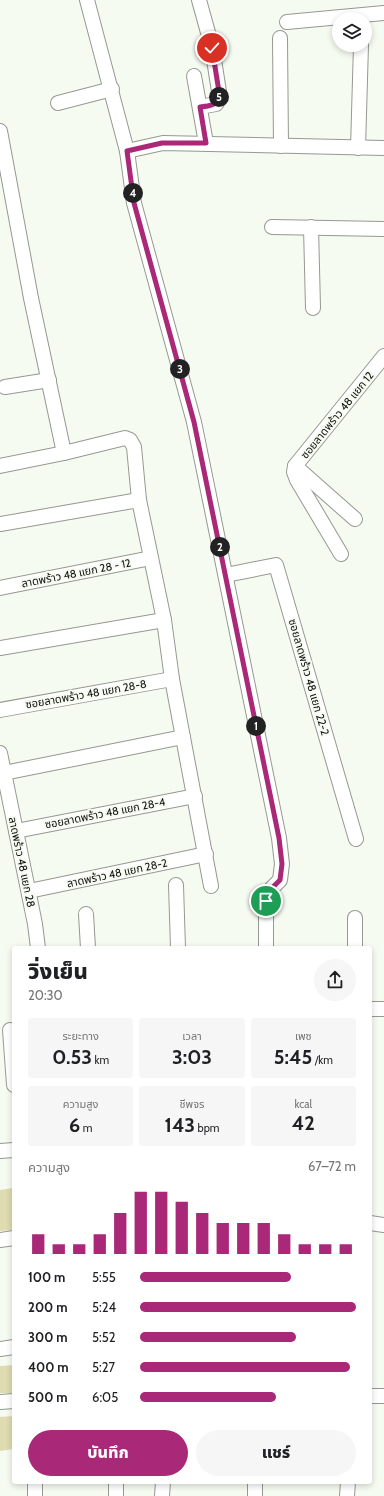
<!DOCTYPE html>
<html lang="th">
<head>
<meta charset="utf-8">
<style>
	body { margin:0; font-family:Cabin,"Noto Sans Thai",sans-serif; background:#f6f6f6; color:#202124; height:100vh; display:flex; flex-direction:column; font-size:15px; white-space:nowrap }
	* { box-sizing:border-box; margin:0 }
	p { font-size:13px; color:#757577 }
	.icon { flex:none; width:22px; height:22px; fill:none; stroke:currentColor; stroke-width:2; stroke-linecap:round; stroke-linejoin:round }
	.map { position:relative; flex:1; overflow:hidden }
	.panel { position:absolute; left:12px; top:946px; width:360px; height:538px; display:flex; flex-direction:column; background:#fff; border-radius:4px; box-shadow:0 2px 6px #0003 }
	.panel>* { flex:none }
	.buttons { position:absolute; left:332px; top:12px; display:grid; gap:8px }
	.buttons a { display:grid; place-items:center; width:40px; height:40px; border-radius:50%; background:#fff; box-shadow:0 2px 6px #0003; font-size:20px }
	.pin { position:absolute; display:grid; place-items:center; width:34px; height:34px; color:#fff; margin:-17px; border:2px solid #fff; border-radius:50%; box-shadow:0 1px 4px #0007 }
	.km { position:absolute; width:20px; height:20px; margin:-10px; border-radius:50%; background:#222; color:#fff; font-size:11px; line-height:20px; text-align:center }
	.round { display:grid; place-items:center; flex:none; width:42px; height:42px; border-radius:21px; background:#f6f6f6 }
	.overview { display:flex; align-items:center; justify-content:space-between; height:68px; padding:0 16px }
	h1 { font-size:22px; font-weight:800; line-height:30px }
	.stats { display:grid; grid-template-columns:repeat(3,1fr); gap:6px; height:68px; padding:4px 16px }
	.stats div { display:grid; align-content:center; border-radius:4px; background:#f6f6f6; text-align:center }
	.stats b { font-size:20px; font-weight:800 }
	.stats small { font-size:11px; font-weight:400 }
	.stats p { font-size:11px }
	.chart { height:112px; padding:8px 16px }
	.chart p { display:flex; justify-content:space-between }
	.chart svg { width:100%; height:72px; margin-top:4px; stroke:#a92978; stroke-width:6 }
	.action { display:flex; gap:8px; margin-top:auto; padding:8px 16px }
	.action a { flex:1; height:46px; border-radius:24px; background:#a92978; color:#fff; font-size:16px; font-weight:800; line-height:46px; text-align:center }
	.action a+a { background:#f6f6f6; color:#202124 }
	ul { padding:0 16px; list-style:none; font-size:13px }
	li { display:grid; grid-template-columns:64px 48px 1fr; align-items:center; height:30px }
	li i { height:10px; border-radius:5px; background:#a92978 }
	.map>svg:first-child { display:block }
	.building { fill:#dfdcb2 }
	.lines { fill:none; stroke-linecap:round; stroke-linejoin:round }
	.minor-casing { stroke:#949991; stroke-width:16 }
	.minor { stroke:#fff; stroke-width:14 }
	.route-casing { stroke:#fff; stroke-width:8 }
	.route { stroke:#a92978; stroke-width:5 }
	.labels { text-anchor:middle; stroke-width:4; stroke-linejoin:round; paint-order:stroke }
	.street-label { font-size:11px; fill:#0e100d; stroke:#f6fbf2 }
</style>
</head>
<body>
<div class="map">
<svg width="384" height="1496" viewBox="0 0 384 1496">
	<rect width="100%" height="100%" fill="#f6fbf2"/>
	<!-- building -->
	<g class="building">
		<path d="M13 1188 14 1230 0 1231V1190Z"/>
		<path d="M14 1365V1393H0V1366Z"/>
		<path d="M14 1416V1449L0 1451V1417Z"/>
	</g>
	<g class="lines">
		<!-- minor casing -->
		<g class="minor-casing">
			<g id="minor">
				<path d="M87 0 127 151 134 203 194 422 279 838 282 864 280 880 271 889 266 901V948"/>
				<path d="M199 0 212 47 220 98 216 104 200 107"/>
				<path d="M287 22 384 13"/>
				<path d="M280 38 281 146"/>
				<path d="M194 76 206 143"/>
				<path d="M58 103 112 89"/>
				<path d="M0 131 31 298 64 453"/>
				<path d="M358 148 361 45"/>
				<path d="M127 151 163 143 384 148"/>
				<path d="M272 227 384 229"/>
				<path d="M311 227 313 308"/>
				<path d="M5 387 49 380"/>
				<path d="M0 466 64 453 125 438 130 440 134 447 139 500 164 620 172 679 211 886"/>
				<path d="M295 466 294 472 297 480 341 554"/>
				<path d="M355 519 295 466 384 356"/>
				<path d="M0 524 139 500"/>
				<path d="M226 575 276 565 356 839"/>
				<path d="M0 588 151 558"/>
				<path d="M0 648 164 620"/>
				<path d="M0 710 172 679"/>
				<path d="M0 753 35 924 38 948"/>
				<path d="M4 773 183 737"/>
				<path d="M16 831 195 796"/>
				<path d="M176 885 178 948"/>
				<path d="M29 891 206 854"/>
				<path d="M86 914 88 948"/>
				<path d="M355 918V948"/>
				<path d="M370 1009H384"/>
				<path d="M10 1030 14 1085"/>
				<path d="M0 1151 14 1150"/>
				<path d="M370 1223 384 1225"/>
				<path d="M0 1240 14 1238"/>
				<path d="M0 1349 14 1347"/>
				<path d="M370 1396H384"/>
				<path d="M0 1402 14 1401"/>
				<path d="M35 1496V1482"/>
				<path d="M116 1496V1482"/>
				<path d="M162 1496 163 1482"/>
				<path d="M255 1496V1482"/>
				<path d="M347 1496 348 1482"/>
			</g>
		</g>
		<!-- minor -->
		<use href="#minor" class="minor"/>
	</g>
	<g class="lines">
		<!-- route casing -->
		<g class="route-casing">
			<path id="route" d="M212 48 220 98C214 106 209 106 200 107L206 143H162L127 151 134 203 194 422 279 838 282 864 280 880 271 889 266 901"/>
		</g>
		<!-- route -->
		<use href="#route" class="route"/>
	</g>
	<g class="labels">
		<!-- street labels -->
		<g class="street-label">
			<text transform="translate(337 415) rotate(-51)" y="4">ซอยลาดพร้าว 48 แยก 12</text>
			<text transform="translate(76 573) rotate(-11)" y="4">ลาดพร้าว 48 แยก 28 - 12</text>
			<text transform="translate(309 677) rotate(74)" y="4">ซอยลาดพร้าว 48 แยก 22-2</text>
			<text transform="translate(86 694) rotate(-10)" y="4">ซอยลาดพร้าว 48 แยก 28-8</text>
			<text transform="translate(105 813) rotate(-11)" y="4">ซอยลาดพร้าว 48 แยก 28-4</text>
			<text transform="translate(22 862) rotate(78)" y="4">ลาดพร้าว 48 แยก 28</text>
			<text transform="translate(117 873) rotate(-12)" y="4">ลาดพร้าว 48 แยก 28-2</text>
		</g>
	</g>
</svg>
<div class="buttons">
<a><svg class="icon" aria-label="layers" viewBox="0 0 24 24"><path d="M12 4l9 5-9 5-9-5zM3 14l9 5 9-5"/></svg></a>
</div>
<div class="pin" style="left:266px;top:901px;background:#1e9e55"><svg class="icon" aria-label="arrive" viewBox="0 0 24 24"><path d="M6 21V4h12l-3 4 3 4H6"/></svg></div>
<div class="pin" style="left:212px;top:48px;background:#d93025"><svg class="icon" aria-label="check" viewBox="0 0 24 24"><path d="M5 12l5 5 9-10"/></svg></div>
<b class="km" style="left:256px;top:726px">1</b>
<b class="km" style="left:220px;top:547px">2</b>
<b class="km" style="left:180px;top:369px">3</b>
<b class="km" style="left:133px;top:193px">4</b>
<b class="km" style="left:219px;top:97px">5</b>
<section class="panel">
<div class="overview"><div><h1>วิ่งเย็น</h1><p>20:30</p></div><a class="round"><svg class="icon" aria-label="share" viewBox="0 0 24 24"><path d="M12 15V3M7 8l5-5 5 5M5 13v7h14v-7"/></svg></a></div>
<div class="stats">
<div><p>ระยะทาง</p><b>0.53<small> km</small></b></div>
<div><p>เวลา</p><b>3:03</b></div>
<div><p>เพซ</p><b>5:45<small> /km</small></b></div>
</div>
<div class="stats">
<div><p>ความสูง</p><b>6<small> m</small></b></div>
<div><p>ชีพจร</p><b>143<small> bpm</small></b></div>
<div><p>kcal</p><b>42</b></div>
</div>
<div class="chart"><p><span>ความสูง</span>67–72 m</p>
<svg viewBox="0 0 160 44" preserveAspectRatio="none"><path d="M5 44V32M15 44V38M25 44V38M35 44V32M45 44V19M55 44V6M65 44V6M75 44V12M85 44V19M95 44V25M105 44V25M115 44V25M125 44V32M135 44V38M145 44V38M155 44V38"/></svg>
</div>
<ul>
<li><b>100 m</b>5:55<i style="width:70%"></i></li>
<li><b>200 m</b>5:24<i style="width:100%"></i></li>
<li><b>300 m</b>5:52<i style="width:72%"></i></li>
<li><b>400 m</b>5:27<i style="width:97%"></i></li>
<li><b>500 m</b>6:05<i style="width:63%"></i></li>
</ul>
<div class="action"><a>บันทึก</a><a>แชร์</a></div>
</section>
</div>
</body>
</html>
